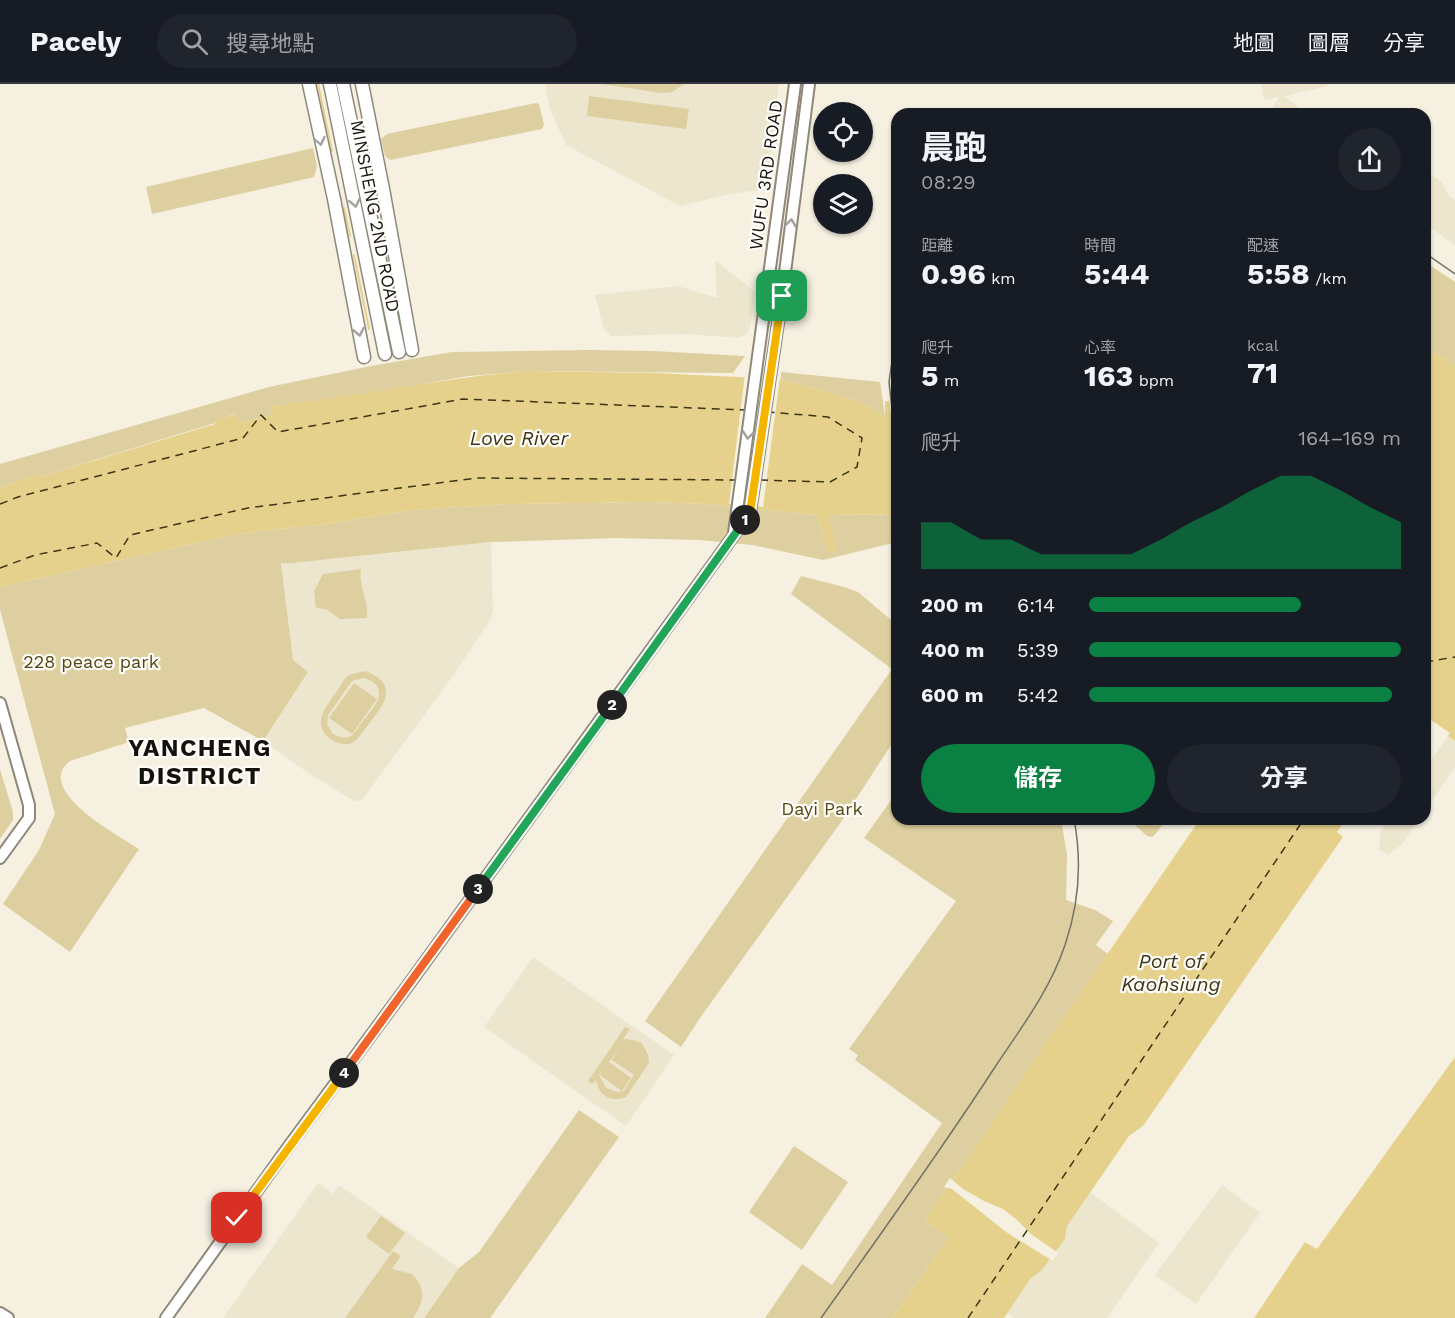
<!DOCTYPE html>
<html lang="zh-TW">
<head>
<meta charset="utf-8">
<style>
	body { margin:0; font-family:"Work Sans","Noto Sans TC",sans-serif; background:#20242c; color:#f1f3f6; height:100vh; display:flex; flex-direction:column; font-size:22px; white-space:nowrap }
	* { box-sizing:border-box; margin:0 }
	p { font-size:20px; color:#9ea1a6 }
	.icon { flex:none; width:33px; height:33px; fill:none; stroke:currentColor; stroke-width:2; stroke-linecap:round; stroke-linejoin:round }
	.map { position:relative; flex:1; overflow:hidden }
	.drawer { position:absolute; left:891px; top:24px; width:540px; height:717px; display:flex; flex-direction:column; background:#171b24; border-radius:18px; box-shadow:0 2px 4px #0004 }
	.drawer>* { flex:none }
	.controls { position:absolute; left:813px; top:18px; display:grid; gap:12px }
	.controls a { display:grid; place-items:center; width:60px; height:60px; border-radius:50%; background:#171b24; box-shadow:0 2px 4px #0004; font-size:30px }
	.pin { position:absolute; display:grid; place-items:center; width:51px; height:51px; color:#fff; margin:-26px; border-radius:12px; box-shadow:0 3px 9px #0006 }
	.km { position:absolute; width:30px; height:30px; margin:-15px; border-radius:50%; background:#222; color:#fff; font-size:16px; line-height:30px; text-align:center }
	.round { display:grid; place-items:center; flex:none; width:63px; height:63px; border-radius:32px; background:#20242c }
	.head { display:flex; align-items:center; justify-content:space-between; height:102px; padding:0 30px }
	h1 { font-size:33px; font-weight:700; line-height:45px }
	.figures { display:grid; grid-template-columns:repeat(3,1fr); gap:9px; height:102px; padding:6px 30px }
	.figures div { display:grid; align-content:center }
	.figures b { font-size:30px; font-weight:700 }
	.figures small { font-size:16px; font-weight:400 }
	.figures p { font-size:16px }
	.chart { height:168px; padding:12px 30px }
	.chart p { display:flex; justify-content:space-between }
	.chart svg { width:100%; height:108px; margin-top:6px; fill:#0b8043; opacity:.7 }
	.primary-button { display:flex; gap:12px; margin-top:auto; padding:12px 30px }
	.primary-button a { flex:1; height:69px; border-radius:36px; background:#0b8043; color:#fff; font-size:24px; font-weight:700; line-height:69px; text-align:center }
	.primary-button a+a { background:#20242c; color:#f1f3f6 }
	ul { padding:0 30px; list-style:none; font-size:20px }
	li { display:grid; grid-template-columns:96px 72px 1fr; align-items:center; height:45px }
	li i { height:15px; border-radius:8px; background:#0b8043 }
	header { display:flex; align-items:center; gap:36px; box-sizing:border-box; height:84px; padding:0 30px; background:#171b24; border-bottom:2px solid #363941 }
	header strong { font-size:28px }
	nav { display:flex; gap:33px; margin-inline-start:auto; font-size:21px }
	.search { width:420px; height:54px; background:#20242c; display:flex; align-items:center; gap:15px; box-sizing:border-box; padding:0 21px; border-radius:33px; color:#9ea1a6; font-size:22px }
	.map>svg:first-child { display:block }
	.built { fill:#ece6ce }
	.green { fill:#ddcf9f; fill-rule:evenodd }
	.water { fill:#e5d18c }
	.pier { fill:#f5f0e0 }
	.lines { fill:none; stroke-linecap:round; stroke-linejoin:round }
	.stream { stroke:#e5d18c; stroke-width:2 }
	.ferry { stroke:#3e3516; stroke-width:1.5; stroke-dasharray:8 6; stroke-linecap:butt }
	.tertiary-casing { stroke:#8d887a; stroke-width:14 }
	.secondary-casing { stroke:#8d887a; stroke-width:15 }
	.tertiary { stroke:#fff; stroke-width:10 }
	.secondary { stroke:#fff; stroke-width:12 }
	.tram { stroke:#757268; stroke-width:1.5 }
	.oneway { stroke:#a1a09e }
	.split-1-casing { stroke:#fff; stroke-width:12 }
	.split-2-casing { stroke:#fff; stroke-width:12 }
	.split-3-casing { stroke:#fff; stroke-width:12 }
	.split-4-casing { stroke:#fff; stroke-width:12 }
	.split-5-casing { stroke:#fff; stroke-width:12 }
	.split-1 { stroke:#f5b400; stroke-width:8 }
	.split-2 { stroke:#22a559; stroke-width:8 }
	.split-3 { stroke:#22a559; stroke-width:8 }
	.split-4 { stroke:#f0652b; stroke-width:8 }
	.split-5 { stroke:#f5b400; stroke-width:8 }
	.labels { text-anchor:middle; stroke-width:4.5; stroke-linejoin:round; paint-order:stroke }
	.street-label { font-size:18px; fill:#14120d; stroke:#fefdfa }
	.park-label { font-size:18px; fill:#554712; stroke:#fefdfa }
	.water-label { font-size:20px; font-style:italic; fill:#3e3516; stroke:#fefdfa }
	.district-label { font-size:24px; font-weight:bold; letter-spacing:1.5px; fill:#14120d; stroke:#fefdfa }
</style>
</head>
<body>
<header>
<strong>Pacely</strong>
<div class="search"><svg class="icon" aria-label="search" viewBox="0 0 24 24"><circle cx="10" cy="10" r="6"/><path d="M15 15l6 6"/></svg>搜尋地點</div>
<nav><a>地圖</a><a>圖層</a><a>分享</a></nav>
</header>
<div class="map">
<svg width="1455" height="1234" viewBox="0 0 1455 1234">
	<rect width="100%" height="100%" fill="#f5f0e0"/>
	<!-- built -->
	<g class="built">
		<path d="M545 0H779L766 105 730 110 680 122 566 61 550 25Z"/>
		<path d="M1261 0H1330L1328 2 1284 12 1307 30H1269L1279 13 1264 16Z"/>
		<path d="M1425 87 1442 98 1448 111 1455 116V161L1425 140Z"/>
		<path d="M715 176 755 208 751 239 747 250 738 254 687 250 611 252 604 245 595 211 678 202 717 214Z"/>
		<path d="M491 458 493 527 490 536 452 593 362 716 354 717 310 690 263 657 308 588 293 576 281 478 292 479Z"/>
		<path d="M1448 652 1455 657V683L1425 727V685Z"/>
		<path d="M1390 735H1419L1402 760 1388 771 1379 765 1380 748Z"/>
		<path d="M533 873 674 971 626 1042 484 943Z"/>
		<path d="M318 1099 333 1110 339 1101 459 1184 424 1234H223Z"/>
		<path d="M1222 1101 1260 1129 1196 1220 1155 1191Z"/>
		<path d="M1090 1108 1159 1159 1107 1234H1014L1007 1229 1031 1194 1042 1186 1065 1155 1067 1142Z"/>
	</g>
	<!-- green -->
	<g class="green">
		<path d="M602 0H684L672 8 661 9Z"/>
		<path d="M589 12 689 25 686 45 587 32Z"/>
		<path d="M536 19 539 20 544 41 542 45 390 76 385 72 381 55 387 50Z"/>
		<path d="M313 64 317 82 314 93 152 130 146 103Z"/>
		<path d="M1425 178 1455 198V282L1425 262Z"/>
		<path d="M589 266 652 267 745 272 733 289 526 287 469 292 328 316 270 322 271 331 239 339 235 330 216 336 215 339 36 394 34 391 0 404V380L269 303 371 282 452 268Z"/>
		<path d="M781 288 880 298 885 332 855 316 781 295Z"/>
		<path d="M649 418 706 420 817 431 828 467 836 466 827 430 897 431V458L823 476 752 461 700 456 617 454 491 458 292 479H281L293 576 308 588 263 657 204 624 125 644 129 658 70 677C33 706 118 751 139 765L70 868 3 820 39 766 55 730 0 526V503L228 452 260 447 319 441 413 426 511 420Z"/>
		<path d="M361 485C358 502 369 516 367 534L340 535 326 525 316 524 314 507 323 490Z"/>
		<path d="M801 492 844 503 858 508 897 541V652L841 738 702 931 681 963 645 937 892 585 791 510Z"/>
		<path d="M366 587C400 601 384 621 368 641 362 648 357 659 348 660 340 661 332 657 327 652 312 638 328 620 337 607 340 602 343 596 348 592 354 589 360 588 366 587ZM364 594C392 604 375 622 363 637 359 642 355 649 351 652 345 655 338 653 333 650L327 640 328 631 352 597Z"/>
		<path d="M354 599 377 615 352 650 329 634Z"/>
		<path d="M0 685 13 728V736L0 755Z"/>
		<path d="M897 708V735H1061L1067 771 1066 816 1095 826 1113 837 1096 861 1108 870 925 1136 949 1153 892 1234H765L802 1180 832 1201 942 1039 855 976 858 971 849 965 956 817 864 754Z"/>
		<path d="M1128 735H1167L1153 753 1147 752Z"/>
		<path d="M625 943 630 945 623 955 633 956 642 959 648 971 649 979 626 1013C611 1019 599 1012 596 996L592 1000 588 997ZM620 963 612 976 634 991 624 1007 617 1008 606 1004 599 991 606 983 600 991 622 1007 631 994 609 978Z"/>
		<path d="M579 1026 619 1053 490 1234H424L459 1184 479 1168Z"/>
		<path d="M794 1062 848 1098 802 1166 749 1128Z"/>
		<path d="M381 1132 405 1149 389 1170 366 1153Z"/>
		<path d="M393 1167 401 1172 392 1185 412 1190C427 1205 424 1218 413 1234H345Z"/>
	</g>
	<!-- water -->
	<g class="water">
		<path d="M1425 262 1455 282V657L1448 652 1450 649 1425 632Z"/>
		<path d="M526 287 655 289 781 295 855 316 885 332V317L897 318V431L828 430 837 466 828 467 817 431 706 420 649 418 511 420 413 426 319 441 260 447 228 452 0 503V404L34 391 36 394 215 340 216 336 236 330 239 339 271 331 270 322C356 313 440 294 526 287Z"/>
		<path d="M1200 735H1346L1337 748 1343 753 1143 1042 1129 1052 1067 1142 1065 1155 1042 1186 1031 1194 1004 1234H892L949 1153 925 1136Z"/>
		<path d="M1455 973V1234H1254L1305 1158 1317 1165Z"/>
	</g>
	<!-- pier -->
	<g class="pier">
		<path d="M745 290 780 293 763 423 729 420Z"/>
		<path d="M889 314 897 315V382Z"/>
		<path d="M950 1094 963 1105 984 1117 1003 1125 1016 1135 1031 1150 1058 1169 1053 1177 1006 1148 952 1105 944 1103Z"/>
	</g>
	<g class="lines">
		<!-- stream -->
		<g class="stream">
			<path d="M318 0 332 67"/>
			<path d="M344 124 350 152"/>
			<path d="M354 171 369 245"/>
		</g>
		<!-- ferry -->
		<g class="ferry">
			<path d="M760 396 830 398 857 383 862 354 828 333 769 328"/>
			<path d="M0 420 18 413 243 354 261 331 278 348 463 315 746 326"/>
			<path d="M0 484 35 471 97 459 116 474 130 451 248 424 477 394 738 396"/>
			<path d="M1425 578 1455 573"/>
			<path d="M968 1234 1304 735"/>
		</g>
		<!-- tertiary casing -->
		<g class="tertiary-casing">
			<g id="tertiary">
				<path d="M734 449 795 0"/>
				<path d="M0 619 29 721V734L0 774"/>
				<path d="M0 1229 8 1234"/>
				<path d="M166 1234 289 1062 409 900 750 429 782 212 809 0"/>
			</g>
		</g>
		<!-- secondary casing -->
		<g class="secondary-casing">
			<g id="secondary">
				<path d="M309 0 334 115 364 273"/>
				<path d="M330 0 385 270"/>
				<path d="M343 0 399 268"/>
				<path d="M362 0 383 105 412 266"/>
			</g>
		</g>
		<!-- tertiary -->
		<use href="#tertiary" class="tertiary"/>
		<!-- secondary -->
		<use href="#secondary" class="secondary"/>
		<!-- tram -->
		<g class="tram">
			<path d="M1425 169 1455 190"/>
			<path d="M897 243 889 298 897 369"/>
			<path d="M821 1234C880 1151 940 1068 995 983 1021 944 1050 906 1065 861 1079 820 1082 777 1074 735"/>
		</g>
	</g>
	<!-- one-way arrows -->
	<defs><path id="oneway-chevron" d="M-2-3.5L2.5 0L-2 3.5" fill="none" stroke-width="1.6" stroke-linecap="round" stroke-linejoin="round" transform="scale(1.5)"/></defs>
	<g class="oneway">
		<use href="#oneway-chevron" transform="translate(320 57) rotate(78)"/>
		<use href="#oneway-chevron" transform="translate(355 119) rotate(79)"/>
		<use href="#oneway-chevron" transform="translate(791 139) rotate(-82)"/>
		<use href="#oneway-chevron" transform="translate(359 248) rotate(79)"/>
		<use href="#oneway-chevron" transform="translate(748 351) rotate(97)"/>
	</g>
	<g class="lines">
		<!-- split-1 casing -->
		<g class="split-1-casing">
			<path id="split-1" d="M745 436 750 429 782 212"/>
		</g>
		<!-- split-2 casing -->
		<g class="split-2-casing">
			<path id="split-2" d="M612 621 745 436"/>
		</g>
		<!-- split-3 casing -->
		<g class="split-3-casing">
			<path id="split-3" d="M478 805 612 621"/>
		</g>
		<!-- split-4 casing -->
		<g class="split-4-casing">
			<path id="split-4" d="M344 989 478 805"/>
		</g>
		<!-- split-5 casing -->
		<g class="split-5-casing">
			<path id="split-5" d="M237 1134 344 989"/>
		</g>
		<!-- split-1 -->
		<use href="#split-1" class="split-1"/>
		<!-- split-2 -->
		<use href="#split-2" class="split-2"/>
		<!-- split-3 -->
		<use href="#split-3" class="split-3"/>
		<!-- split-4 -->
		<use href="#split-4" class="split-4"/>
		<!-- split-5 -->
		<use href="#split-5" class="split-5"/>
	</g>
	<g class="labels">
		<!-- street labels -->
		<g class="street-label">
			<text transform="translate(766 91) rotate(-82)" y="6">WUFU 3RD ROAD</text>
			<text transform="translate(375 132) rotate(79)" y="6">MINSHENG 2ND ROAD</text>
		</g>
		<!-- park labels -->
		<g class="park-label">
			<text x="91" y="584">228 peace park</text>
			<text x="822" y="731">Dayi Park</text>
		</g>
		<!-- water labels -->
		<g class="water-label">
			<text x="519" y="361">Love River</text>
			<text x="1171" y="884">Port of<tspan x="1171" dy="23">Kaohsiung</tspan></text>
		</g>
		<!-- district labels -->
		<g class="district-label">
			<text x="200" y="672">YANCHENG<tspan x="200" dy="28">DISTRICT</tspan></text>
		</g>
	</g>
</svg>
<div class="controls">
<a><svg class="icon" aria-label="locate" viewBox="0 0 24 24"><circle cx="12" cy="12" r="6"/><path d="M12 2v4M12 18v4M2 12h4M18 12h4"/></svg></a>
<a><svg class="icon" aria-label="layers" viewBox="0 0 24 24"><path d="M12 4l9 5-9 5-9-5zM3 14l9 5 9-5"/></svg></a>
</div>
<div class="pin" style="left:782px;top:212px;background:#1e9e55"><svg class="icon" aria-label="arrive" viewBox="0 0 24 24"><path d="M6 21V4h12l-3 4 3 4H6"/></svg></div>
<div class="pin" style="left:237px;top:1134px;background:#d93025"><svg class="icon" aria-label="check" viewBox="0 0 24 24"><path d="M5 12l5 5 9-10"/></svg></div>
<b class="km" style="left:745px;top:436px">1</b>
<b class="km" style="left:612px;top:621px">2</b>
<b class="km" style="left:478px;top:805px">3</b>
<b class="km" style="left:344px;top:989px">4</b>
<section class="drawer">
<div class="head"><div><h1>晨跑</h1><p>08:29</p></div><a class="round"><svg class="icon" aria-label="share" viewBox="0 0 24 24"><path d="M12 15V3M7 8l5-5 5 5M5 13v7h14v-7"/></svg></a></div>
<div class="figures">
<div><p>距離</p><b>0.96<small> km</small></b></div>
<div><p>時間</p><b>5:44</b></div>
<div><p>配速</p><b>5:58<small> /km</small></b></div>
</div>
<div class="figures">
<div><p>爬升</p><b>5<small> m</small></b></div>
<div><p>心率</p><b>163<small> bpm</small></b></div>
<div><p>kcal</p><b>71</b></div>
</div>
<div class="chart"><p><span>爬升</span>164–169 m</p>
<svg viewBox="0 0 160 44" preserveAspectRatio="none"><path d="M0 44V25L10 25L20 32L30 32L40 38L50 38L60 38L70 38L80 32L90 25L100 19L110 12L120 6L130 6L140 12L150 19L160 25V44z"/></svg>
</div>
<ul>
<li><b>200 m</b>6:14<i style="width:68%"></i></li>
<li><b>400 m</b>5:39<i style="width:100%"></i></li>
<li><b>600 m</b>5:42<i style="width:97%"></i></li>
</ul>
<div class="primary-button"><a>儲存</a><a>分享</a></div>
</section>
</div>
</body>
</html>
